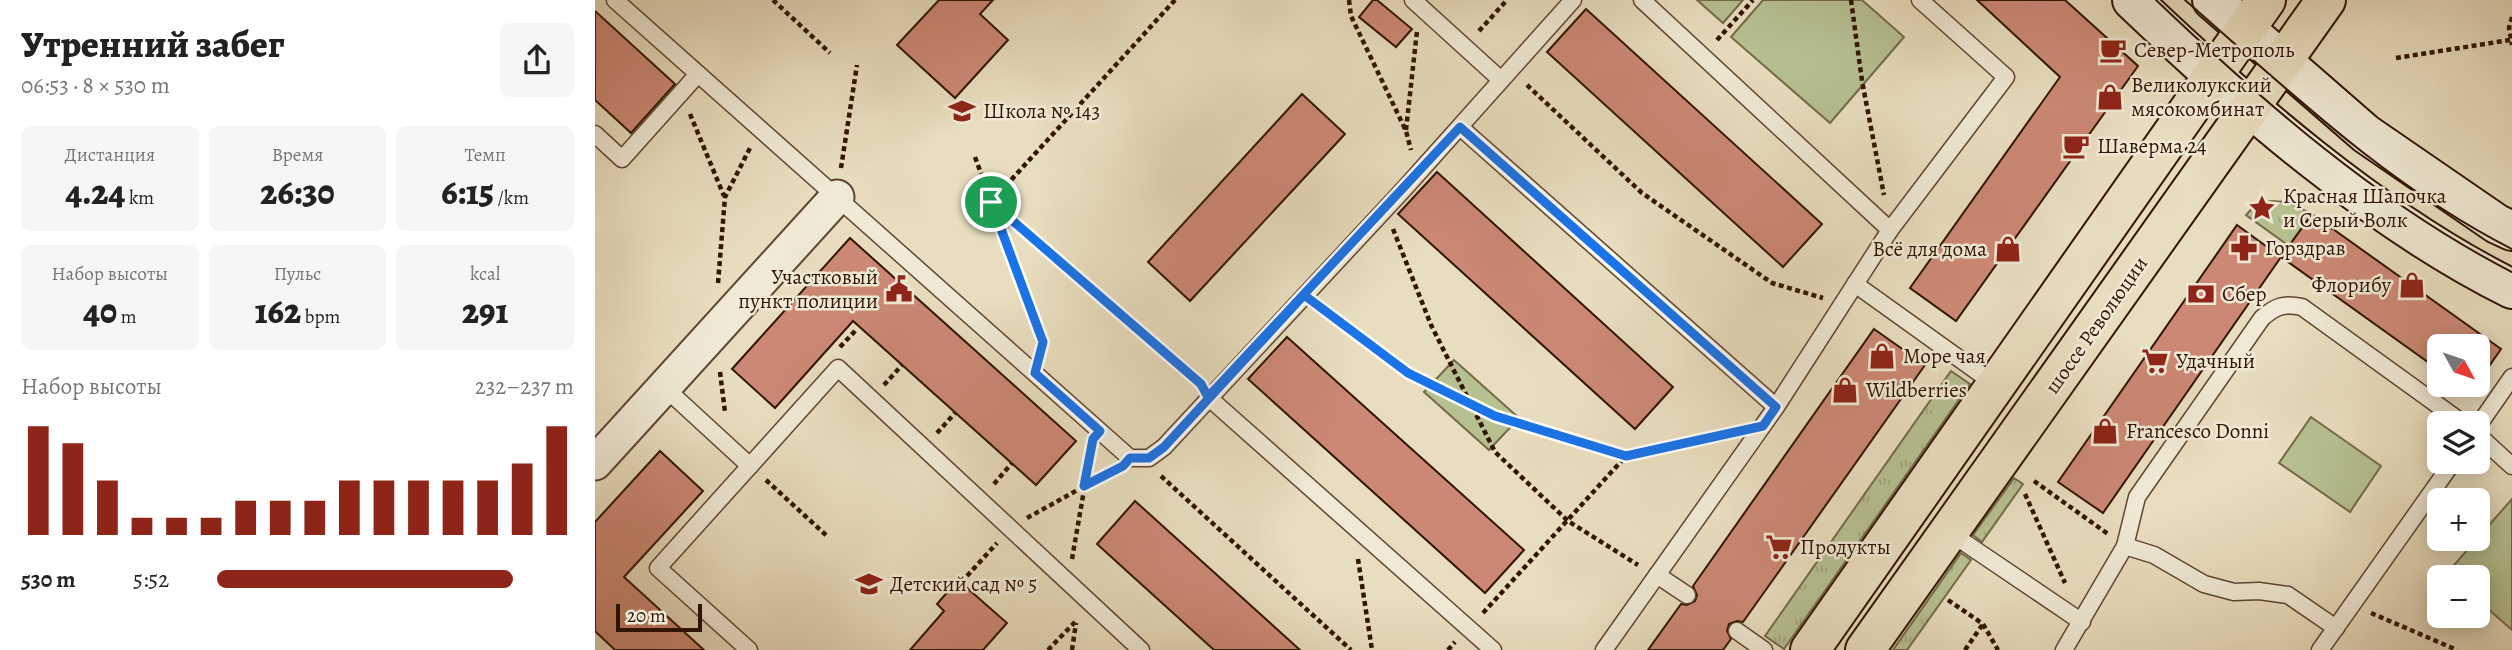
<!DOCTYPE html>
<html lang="ru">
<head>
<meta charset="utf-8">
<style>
	body { margin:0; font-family:Alegreya,serif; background:#f6f6f6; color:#222; height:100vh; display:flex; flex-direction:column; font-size:26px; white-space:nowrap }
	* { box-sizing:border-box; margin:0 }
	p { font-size:23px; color:#767676 }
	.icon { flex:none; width:38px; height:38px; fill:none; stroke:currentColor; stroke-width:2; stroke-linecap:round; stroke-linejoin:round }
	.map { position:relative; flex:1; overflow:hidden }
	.details { display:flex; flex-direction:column; background:#fff; width:595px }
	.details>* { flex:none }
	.needle { width:46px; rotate:130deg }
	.buttons { position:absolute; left:1832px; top:334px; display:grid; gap:14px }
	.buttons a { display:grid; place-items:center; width:63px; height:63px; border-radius:10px; background:#fff; box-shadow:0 4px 18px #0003; font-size:35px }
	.scale { position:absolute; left:21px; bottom:18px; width:86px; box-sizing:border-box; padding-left:7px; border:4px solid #311403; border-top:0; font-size:19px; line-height:24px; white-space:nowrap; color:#311403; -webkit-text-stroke:5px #f0e9d5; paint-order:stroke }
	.pin { position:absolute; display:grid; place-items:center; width:60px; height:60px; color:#fff; margin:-30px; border:4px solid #fff; border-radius:50%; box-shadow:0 2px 7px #0007 }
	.round { display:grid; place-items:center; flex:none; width:74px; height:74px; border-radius:10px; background:#f6f6f6 }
	.overview { display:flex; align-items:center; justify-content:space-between; height:119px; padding:0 21px }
	h1 { font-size:38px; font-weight:800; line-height:52px }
	.figures { display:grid; grid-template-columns:repeat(3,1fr); gap:10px; height:119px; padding:7px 21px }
	.figures div { display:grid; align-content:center; border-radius:10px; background:#f6f6f6; text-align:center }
	.figures b { font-size:35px; font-weight:800 }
	.figures small { font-size:19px; font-weight:400 }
	.figures p { font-size:19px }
	.chart { height:196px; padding:14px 21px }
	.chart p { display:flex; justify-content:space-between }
	.chart svg { width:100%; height:126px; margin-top:7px; stroke:#8f2418; stroke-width:6 }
	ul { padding:0 21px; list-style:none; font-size:23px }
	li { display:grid; grid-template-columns:112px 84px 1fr; align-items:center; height:52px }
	li i { height:18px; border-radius:9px; background:#8f2418 }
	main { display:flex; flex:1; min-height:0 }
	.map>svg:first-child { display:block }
	.grass { fill:url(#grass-tufts); stroke:#746a4a; stroke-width:2 }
	.park { fill:#b6c091; stroke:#746a4a; stroke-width:2 }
	.building { fill:#cc8874; stroke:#311403; stroke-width:2 }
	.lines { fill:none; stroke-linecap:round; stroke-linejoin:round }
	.lane-casing { stroke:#5f4632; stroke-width:19 }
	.street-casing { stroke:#5f4632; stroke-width:37 }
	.secondary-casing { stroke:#311403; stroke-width:42 }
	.primary-casing { stroke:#311403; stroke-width:42 }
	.path { stroke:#311403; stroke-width:4.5; stroke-dasharray:5 3.5; stroke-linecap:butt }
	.lane { stroke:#f0e9d5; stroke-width:16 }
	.street { stroke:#f0e9d5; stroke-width:33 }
	.secondary { stroke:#f0e9d5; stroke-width:38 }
	.primary { stroke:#e8ddbe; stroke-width:38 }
	.tram { stroke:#311403; stroke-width:2 }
	.route-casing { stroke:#fff; stroke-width:14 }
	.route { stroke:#1a73e8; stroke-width:9 }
	.labels { text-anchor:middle; stroke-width:5; stroke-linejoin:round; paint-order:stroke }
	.poi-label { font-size:21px; fill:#311403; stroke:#f0e9d5; text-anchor:start }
	.street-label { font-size:21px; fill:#311403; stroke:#f0e9d5 }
</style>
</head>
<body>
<main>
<section class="details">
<div class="overview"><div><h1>Утренний забег</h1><p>06:53 · 8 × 530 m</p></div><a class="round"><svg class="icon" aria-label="share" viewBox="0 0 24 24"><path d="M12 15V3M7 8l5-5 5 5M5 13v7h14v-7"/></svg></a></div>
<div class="figures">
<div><p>Дистанция</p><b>4.24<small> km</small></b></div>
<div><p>Время</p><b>26:30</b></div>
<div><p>Темп</p><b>6:15<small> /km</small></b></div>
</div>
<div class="figures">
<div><p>Набор высоты</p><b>40<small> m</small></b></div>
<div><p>Пульс</p><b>162<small> bpm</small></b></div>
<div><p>kcal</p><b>291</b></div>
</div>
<div class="chart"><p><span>Набор высоты</span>232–237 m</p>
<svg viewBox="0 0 160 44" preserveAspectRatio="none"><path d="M5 44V6M15 44V12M25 44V25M35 44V38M45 44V38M55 44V38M65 44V32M75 44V32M85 44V32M95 44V25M105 44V25M115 44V25M125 44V25M135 44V25M145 44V19M155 44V6"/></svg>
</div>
<ul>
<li><b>530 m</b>5:52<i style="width:83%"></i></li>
</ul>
</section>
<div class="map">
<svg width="1917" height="650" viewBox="0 0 1917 650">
	<defs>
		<pattern id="grass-tufts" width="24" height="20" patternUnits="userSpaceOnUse" patternTransform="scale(1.75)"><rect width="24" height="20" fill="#b6c091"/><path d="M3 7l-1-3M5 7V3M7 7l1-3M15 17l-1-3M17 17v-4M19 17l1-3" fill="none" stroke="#9da47b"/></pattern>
	</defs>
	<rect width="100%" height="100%" fill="#e8ddbe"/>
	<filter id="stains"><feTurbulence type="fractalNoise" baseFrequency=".00286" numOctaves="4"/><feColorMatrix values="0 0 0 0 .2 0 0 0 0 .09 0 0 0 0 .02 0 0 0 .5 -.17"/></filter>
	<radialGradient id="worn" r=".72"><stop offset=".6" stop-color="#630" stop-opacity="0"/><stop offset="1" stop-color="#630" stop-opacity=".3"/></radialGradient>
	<!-- grass -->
	<g class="grass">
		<path d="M1676 201 1693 202 1717 214 1694 246 1651 215 1660 205Z"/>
		<path d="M1356 371 1375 384 1189 649 1170 636Z"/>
		<path d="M1419 478 1428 484 1387 542 1378 535Z"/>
		<path d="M1366 553 1376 560 1312 650H1298Z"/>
	</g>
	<!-- park -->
	<g class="park">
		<path d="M1102 0H1148L1128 23Z"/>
		<path d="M1168 0H1267L1309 37 1235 123 1136 37Z"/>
		<path d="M859 360 924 418 894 450 829 392Z"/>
		<path d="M1716 417 1786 466 1755 512 1684 463Z"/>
		<path d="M1917 499V630L1883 600V578L1857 577 1852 573Z"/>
	</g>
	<!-- building -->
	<g class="building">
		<path d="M344 0H398L385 14 413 40 360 98 302 45Z"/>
		<path d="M778 0H782L817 29 801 47 764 17Z"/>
		<path d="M1382 0H1470L1543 66 1361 321 1315 288 1465 77Z"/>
		<path d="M991 9 1227 224 1188 267 952 52Z"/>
		<path d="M0 11 80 84 36 133 0 100Z"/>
		<path d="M707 94 750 134 595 301 553 262Z"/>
		<path d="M842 172 1078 387 1040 429 803 214Z"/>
		<path d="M1717 214 1906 349 1883 382V346H1844V370L1686 257Z"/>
		<path d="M1642 225 1686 257 1508 513 1463 482Z"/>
		<path d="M255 238 481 441 441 485 258 321 180 408 137 369Z"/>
		<path d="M1279 329 1330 365 1180 577 1148 622 1142 621 1134 624 1132 631 1136 639 1128 650H1053L1086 604 1092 605 1100 601 1102 595 1098 586Z"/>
		<path d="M692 337 929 550 890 593 653 379Z"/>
		<path d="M65 451 108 491 29 577 109 650H20L0 631V522Z"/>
		<path d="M540 501 705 650H619L535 574 502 544Z"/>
		<path d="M363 580 412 623 388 650H315L349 611 342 604Z"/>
	</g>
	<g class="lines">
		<!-- lane casing -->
		<g class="lane-casing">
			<g id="lane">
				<path d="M20 0 535 458H554L569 447 809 189 978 0"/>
				<path d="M818 0 906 80"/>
				<path d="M1047 0 1295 230"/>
				<path d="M865 127 1181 407"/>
				<path d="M0 134 27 159 103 74"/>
				<path d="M1260 284 1401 385"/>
				<path d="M69 387 155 466"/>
				<path d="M613 397 898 650"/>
				<path d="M1883 426 1917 377"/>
				<path d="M1883 435 1917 466"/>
				<path d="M1354 532 1487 622"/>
				<path d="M1530 546 1559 555 1609 584 1639 592 1664 591 1693 595 1741 628"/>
				<path d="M1062 575 1092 595"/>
				<path d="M1142 631 1169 650"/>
				<path d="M154 650 63 568 243 368 546 650"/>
				<path d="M1009 650 1181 407 1295 230 1411 77 1325 0"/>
				<path d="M1469 650 1530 546 1542 497 1667 318C1681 306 1689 303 1707 307L1869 424"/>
				<path d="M1725 650 1858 462"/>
			</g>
		</g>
		<!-- street casing -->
		<g class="street-casing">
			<path id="street" d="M0 463 242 197"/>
		</g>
		<!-- secondary casing -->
		<g class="secondary-casing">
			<g id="secondary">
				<path d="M1537 0C1647 105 1780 221 1917 289"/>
				<path d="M1617 0 1771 134 1902 224 1917 231"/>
			</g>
		</g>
		<!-- primary casing -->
		<g class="primary-casing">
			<g id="primary">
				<path d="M1215 650 1671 0"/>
				<path d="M1270 650 1731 0"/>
			</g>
		</g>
		<!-- path -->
		<g class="path">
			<path d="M178 0 235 53"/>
			<path d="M580 0 396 202 601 380"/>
			<path d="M754 0 756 16 811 131 816 150"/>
			<path d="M1256 0 1267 81 1289 195"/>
			<path d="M1917 17 1914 28 1917 45"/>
			<path d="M884 31 912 0"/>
			<path d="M1122 40 1158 0"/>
			<path d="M1801 58 1915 40"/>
			<path d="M932 85 1047 193 1177 283 1228 298"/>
			<path d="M95 114 129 196"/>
			<path d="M811 130 822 31"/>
			<path d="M380 157 448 342 445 352"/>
			<path d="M246 168 262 65"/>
			<path d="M798 229 836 325 900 452 973 521 1043 565"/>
			<path d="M123 283 130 197 155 148"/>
			<path d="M727 308 813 373 900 416 1030 456"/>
			<path d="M245 347 261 330"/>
			<path d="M125 372 130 412"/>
			<path d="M289 385 307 365"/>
			<path d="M342 433 360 413"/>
			<path d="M566 476 756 650"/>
			<path d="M171 480 232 536"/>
			<path d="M1439 481 1513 534"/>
			<path d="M399 484 417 463"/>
			<path d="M1430 494 1470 583"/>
			<path d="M432 518 517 471"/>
			<path d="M477 559 496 450"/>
			<path d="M763 559 777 650"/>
			<path d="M372 576 402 543"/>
			<path d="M1353 600 1388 624 1403 650"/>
			<path d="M888 613 1031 456 1136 433"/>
			<path d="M1776 613 1862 650"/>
			<path d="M453 650 482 620"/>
			<path d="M477 650 481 623"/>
			<path d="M853 650 860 642"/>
			<path d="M1370 650 1388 624"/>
		</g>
		<!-- lane -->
		<use href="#lane" class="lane"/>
		<!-- street -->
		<use href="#street" class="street"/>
		<!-- secondary -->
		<use href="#secondary" class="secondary"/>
		<!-- primary -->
		<use href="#primary" class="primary"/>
		<!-- tram -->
		<g class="tram">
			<path d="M1561 0C1667 101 1786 205 1917 272"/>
			<path d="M1590 0C1693 90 1794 187 1917 249"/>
		</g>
	</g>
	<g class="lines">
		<!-- route casing -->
		<g class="route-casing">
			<path id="route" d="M396 202 448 342 440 373 505 431 498 439 489 486 528 466 535 458H554L569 447 709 295 813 373 900 416 1031 456 1168 426 1181 407 865 127 613 397 606 384 396 202"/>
		</g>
		<!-- route -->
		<use href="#route" class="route"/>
	</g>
	<!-- icons -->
	<defs>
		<g id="cafe-bare" transform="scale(2.1)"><path d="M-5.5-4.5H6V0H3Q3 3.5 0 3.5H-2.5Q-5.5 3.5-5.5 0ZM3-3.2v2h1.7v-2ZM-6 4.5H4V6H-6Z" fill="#8f2418" stroke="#f0e9d5" stroke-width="2.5" paint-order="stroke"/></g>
		<g id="shop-bare" transform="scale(2.1)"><path d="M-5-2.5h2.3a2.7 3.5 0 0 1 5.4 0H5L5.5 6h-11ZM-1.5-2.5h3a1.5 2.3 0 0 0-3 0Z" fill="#8f2418" stroke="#f0e9d5" stroke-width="2.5" paint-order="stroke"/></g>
		<g id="school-bare" transform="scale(2.1)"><path d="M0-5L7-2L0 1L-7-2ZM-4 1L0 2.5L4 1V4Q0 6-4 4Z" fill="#8f2418" stroke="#f0e9d5" stroke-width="2.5" paint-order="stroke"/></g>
		<g id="sight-bare" transform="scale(2.1)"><path d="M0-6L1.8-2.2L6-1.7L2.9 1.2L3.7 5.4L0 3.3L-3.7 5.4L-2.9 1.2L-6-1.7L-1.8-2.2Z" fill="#8f2418" stroke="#f0e9d5" stroke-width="2.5" paint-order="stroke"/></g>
		<g id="pharmacy-bare" transform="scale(2.1)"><path d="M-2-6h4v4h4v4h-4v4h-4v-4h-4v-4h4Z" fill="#8f2418" stroke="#f0e9d5" stroke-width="2.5" paint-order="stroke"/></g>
		<g id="civic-bare" transform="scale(2.1)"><path d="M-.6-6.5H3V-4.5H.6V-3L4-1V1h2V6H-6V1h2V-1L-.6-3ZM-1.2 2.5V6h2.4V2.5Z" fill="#8f2418" stroke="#f0e9d5" stroke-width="2.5" paint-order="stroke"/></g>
		<g id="bank-bare" transform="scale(2.1)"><path d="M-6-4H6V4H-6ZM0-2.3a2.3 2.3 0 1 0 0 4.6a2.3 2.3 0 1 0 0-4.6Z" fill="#8f2418" stroke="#f0e9d5" stroke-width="2.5" paint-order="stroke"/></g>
		<g id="supermarket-bare" transform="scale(2.1)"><path d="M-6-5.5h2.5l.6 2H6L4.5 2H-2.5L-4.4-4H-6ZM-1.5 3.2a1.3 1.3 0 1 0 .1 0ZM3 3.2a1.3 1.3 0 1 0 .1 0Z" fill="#8f2418" stroke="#f0e9d5" stroke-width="2.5" paint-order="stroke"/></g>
	</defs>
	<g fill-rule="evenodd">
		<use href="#cafe-bare" x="1518" y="50"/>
		<use href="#shop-bare" x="1515" y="97"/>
		<use href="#school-bare" x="367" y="111"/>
		<use href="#cafe-bare" x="1481" y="146"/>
		<use href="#sight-bare" x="1667" y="208"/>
		<use href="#pharmacy-bare" x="1649" y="248"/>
		<use href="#shop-bare" x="1413" y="249"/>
		<use href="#shop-bare" x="1817" y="285"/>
		<use href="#civic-bare" x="304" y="289"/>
		<use href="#bank-bare" x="1606" y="294"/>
		<use href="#shop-bare" x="1287" y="356"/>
		<use href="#supermarket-bare" x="1560" y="361"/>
		<use href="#shop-bare" x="1250" y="390"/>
		<use href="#shop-bare" x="1510" y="431"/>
		<use href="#supermarket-bare" x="1184" y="547"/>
		<use href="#school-bare" x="274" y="584"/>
	</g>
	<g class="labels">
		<!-- poi labels -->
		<g class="poi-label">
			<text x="1539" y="57">Север-Метрополь</text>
			<text x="1536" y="92">Великолукский<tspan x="1536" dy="24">мясокомбинат</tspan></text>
			<text x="388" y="118">Школа № 143</text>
			<text x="1502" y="153">Шаверма 24</text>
			<text x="1688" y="203">Красная Шапочка<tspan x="1688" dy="24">и Серый Волк</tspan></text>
			<text x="1670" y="255">Горздрав</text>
			<text x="1392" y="256" text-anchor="end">Всё для дома</text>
			<text x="283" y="284" text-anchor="end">Участковый<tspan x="283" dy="24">пункт полиции</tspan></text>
			<text x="1796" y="292" text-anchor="end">Флорибу</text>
			<text x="1627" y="301">Сбер</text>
			<text x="1308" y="363">Море чая</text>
			<text x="1581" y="368">Удачный</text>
			<text x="1271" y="397">Wildberries</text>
			<text x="1531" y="438">Francesco Donni</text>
			<text x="1205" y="554">Продукты</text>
			<text x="295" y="591">Детский сад № 5</text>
		</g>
		<!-- street labels -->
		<g class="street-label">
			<text transform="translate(1501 325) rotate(-55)" y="7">шоссе Революции</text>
		</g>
	</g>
	<rect width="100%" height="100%" filter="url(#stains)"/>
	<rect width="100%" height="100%" fill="url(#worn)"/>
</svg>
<div class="buttons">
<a><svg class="needle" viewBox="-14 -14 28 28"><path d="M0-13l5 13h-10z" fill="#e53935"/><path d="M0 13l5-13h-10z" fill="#767676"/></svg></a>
<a><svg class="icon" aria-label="layers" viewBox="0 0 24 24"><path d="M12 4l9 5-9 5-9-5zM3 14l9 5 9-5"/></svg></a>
<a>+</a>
<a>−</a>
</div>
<div class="scale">20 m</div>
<div class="pin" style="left:396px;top:202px;background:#1e9e55"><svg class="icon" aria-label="arrive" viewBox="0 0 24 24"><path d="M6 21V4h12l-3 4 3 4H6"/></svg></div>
</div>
</main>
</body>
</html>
